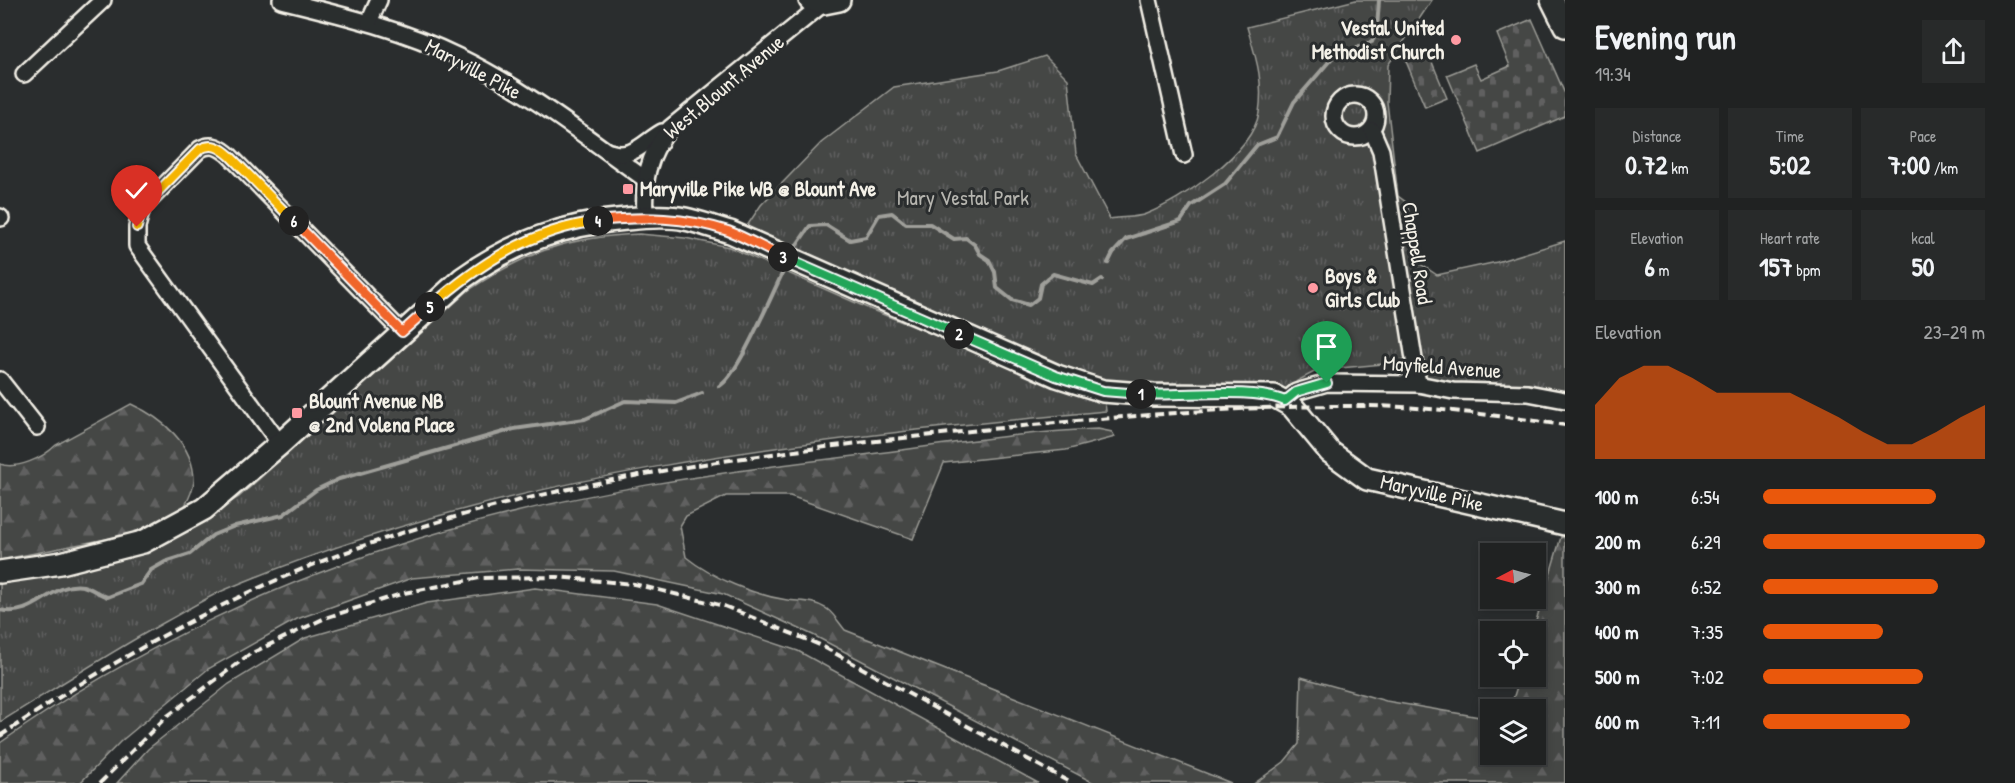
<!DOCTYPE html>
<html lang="en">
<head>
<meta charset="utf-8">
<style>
	body { margin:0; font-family:"Patrick Hand",sans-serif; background:#282a2a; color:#f1f3f6; height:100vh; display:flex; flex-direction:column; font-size:22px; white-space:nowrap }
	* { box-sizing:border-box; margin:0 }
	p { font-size:20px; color:#a2a4a5 }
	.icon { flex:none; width:33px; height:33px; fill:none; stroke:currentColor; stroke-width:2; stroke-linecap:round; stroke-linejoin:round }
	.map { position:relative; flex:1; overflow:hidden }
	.sheet { display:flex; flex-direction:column; background:#202222; width:450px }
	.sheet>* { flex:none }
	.needle { width:39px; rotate:264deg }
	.fabs { position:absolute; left:1480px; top:543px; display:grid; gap:12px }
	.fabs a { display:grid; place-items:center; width:66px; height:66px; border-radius:0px; background:#202222; box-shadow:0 3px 9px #0003,0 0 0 2px #3d3f40; font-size:30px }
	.pin { position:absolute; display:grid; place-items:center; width:51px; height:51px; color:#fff; margin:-62px -26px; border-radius:50% 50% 50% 0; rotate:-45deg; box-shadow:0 0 6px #0007 }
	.pin .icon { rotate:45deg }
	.km { position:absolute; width:30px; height:30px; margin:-15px; border-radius:50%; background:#222; color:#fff; font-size:16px; line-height:30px; text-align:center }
	.round { display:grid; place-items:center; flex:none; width:63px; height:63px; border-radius:0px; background:#282a2a }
	.headline { display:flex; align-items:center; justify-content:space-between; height:102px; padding:0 30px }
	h1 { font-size:33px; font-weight:800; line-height:45px }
	.figures { display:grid; grid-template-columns:repeat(3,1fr); gap:9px; height:102px; padding:6px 30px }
	.figures div { display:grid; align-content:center; border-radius:0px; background:#282a2a; text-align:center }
	.figures b { font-size:26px; font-weight:800 }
	.figures small { font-size:16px; font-weight:400 }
	.figures p { font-size:16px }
	.chart { height:168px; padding:12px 30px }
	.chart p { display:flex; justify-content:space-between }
	.chart svg { width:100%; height:108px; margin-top:6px; fill:#ea580c; opacity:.7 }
	ul { padding:0 30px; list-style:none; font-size:20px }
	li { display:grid; grid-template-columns:96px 72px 1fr; align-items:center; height:45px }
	li i { height:15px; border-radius:8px; background:#ea580c }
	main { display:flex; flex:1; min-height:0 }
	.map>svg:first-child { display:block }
	.grass { fill:url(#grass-tufts); stroke:#9c9c96; stroke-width:1.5 }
	.forest { fill:url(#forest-firs); stroke:#9c9c96; stroke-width:1.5 }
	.cemetery { fill:url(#cemetery-stones); stroke:#9c9c96; stroke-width:1.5 }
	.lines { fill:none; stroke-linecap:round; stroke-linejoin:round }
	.stream { stroke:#9f9f9a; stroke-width:4 }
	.street-casing { stroke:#f4f1e8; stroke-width:20 }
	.secondary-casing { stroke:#f4f1e8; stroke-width:26 }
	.street { stroke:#2a2d2e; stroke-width:15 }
	.secondary { stroke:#2a2d2e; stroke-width:21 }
	.rail { stroke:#f4f1e8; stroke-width:4; stroke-dasharray:9 4.5; stroke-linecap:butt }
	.split-1-casing { stroke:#fff; stroke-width:12 }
	.split-2-casing { stroke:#fff; stroke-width:12 }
	.split-3-casing { stroke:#fff; stroke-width:12 }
	.split-4-casing { stroke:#fff; stroke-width:12 }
	.split-5-casing { stroke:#fff; stroke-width:12 }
	.split-6-casing { stroke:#fff; stroke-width:12 }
	.split-7-casing { stroke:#fff; stroke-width:12 }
	.split-1 { stroke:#22a559; stroke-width:8 }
	.split-2 { stroke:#22a559; stroke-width:8 }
	.split-3 { stroke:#22a559; stroke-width:8 }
	.split-4 { stroke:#f0652b; stroke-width:8 }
	.split-5 { stroke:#f5b400; stroke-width:8 }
	.split-6 { stroke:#f0652b; stroke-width:8 }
	.split-7 { stroke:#f5b400; stroke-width:8 }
	.poi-dot { fill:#ff9aa2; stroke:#2a2d2e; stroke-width:2 }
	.labels { text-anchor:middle; stroke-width:6; stroke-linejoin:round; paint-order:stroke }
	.poi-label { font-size:21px; font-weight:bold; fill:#f4f1e8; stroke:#2a2d2e; text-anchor:start }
	.street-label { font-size:21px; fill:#f4f1e8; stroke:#2a2d2e }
	.park-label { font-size:21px; fill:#b6b5af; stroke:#2a2d2e }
</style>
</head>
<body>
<main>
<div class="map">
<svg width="1565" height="783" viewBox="0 0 1565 783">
	<defs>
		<pattern id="grass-tufts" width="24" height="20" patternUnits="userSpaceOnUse" patternTransform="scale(1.5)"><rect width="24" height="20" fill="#444645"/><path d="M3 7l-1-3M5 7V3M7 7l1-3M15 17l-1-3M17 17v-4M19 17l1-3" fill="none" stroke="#606160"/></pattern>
		<pattern id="forest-firs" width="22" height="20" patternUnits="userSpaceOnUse" patternTransform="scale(1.5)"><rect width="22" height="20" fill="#444645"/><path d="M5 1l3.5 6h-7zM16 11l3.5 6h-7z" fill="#606160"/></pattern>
		<pattern id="cemetery-stones" width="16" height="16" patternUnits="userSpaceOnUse" patternTransform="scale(1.5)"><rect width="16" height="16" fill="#444645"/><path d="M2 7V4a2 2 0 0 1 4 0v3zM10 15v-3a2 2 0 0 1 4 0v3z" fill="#606160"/></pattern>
	</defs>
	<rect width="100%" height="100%" fill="#2a2d2e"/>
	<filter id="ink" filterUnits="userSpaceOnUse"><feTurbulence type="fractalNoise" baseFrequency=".0167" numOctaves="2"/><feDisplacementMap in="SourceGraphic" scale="12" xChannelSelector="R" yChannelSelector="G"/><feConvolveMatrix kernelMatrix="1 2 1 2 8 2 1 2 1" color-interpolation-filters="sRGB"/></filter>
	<g filter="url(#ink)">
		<!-- grass -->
		<g class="grass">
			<path d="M1356 0H1432L1388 65 1387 102 1398 196 1407 203 1419 263 1437 275 1497 262 1565 241V394L1513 385 1438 384 1425 381 1421 356 1394 363 1318 370 1297 381 1287 391 1269 386 1238 385 1101 384 745 229 761 205 821 143 894 87 998 71 1045 56 1068 79 1076 154 1110 219C1121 217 1136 218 1146 214 1182 200 1252 153 1259 113 1264 80 1256 58 1247 27Z"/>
			<path d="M639 234 685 238 729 247 872 310 996 359 1036 380 1105 403 1106 411C807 439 500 472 222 591 202 600 184 612 165 622 109 653 55 688 0 722V582L77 570 131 556 162 544 239 497 469 290C529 251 567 237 639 234Z"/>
		</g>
		<!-- forest -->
		<g class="forest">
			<path d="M131 404C162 418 194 444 194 481 193 491 188 500 184 508L131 534 0 560V464C17 470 43 458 56 445Z"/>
			<path d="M1098 429 1112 432 1115 437 1066 450 944 463 913 539 790 496H726L686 516 680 526 686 557C712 578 754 595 787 600 802 602 813 600 827 609 834 614 839 623 845 630L1231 783H1094L813 635 723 594 614 571 518 569 412 578 297 619 208 669 120 742 80 783H0V743C133 649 287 576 444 531 578 492 717 472 855 456 936 446 1017 432 1098 429Z"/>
			<path d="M1561 537 1565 538V783H1255L1284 762 1299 744 1301 677 1386 701 1491 719V754H1536V710L1504 709 1513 699 1520 677 1536 676V632L1533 631Z"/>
			<path d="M535 588 657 604 798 651 1038 783H117L148 749 229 684 305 638 427 603Z"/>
		</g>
		<!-- cemetery -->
		<g class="cemetery">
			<path d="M1532 19 1565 94V116L1480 153 1447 75 1474 64 1481 79 1510 66 1497 34Z"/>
			<path d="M1427 50 1447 98 1425 107 1405 59Z"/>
		</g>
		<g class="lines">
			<!-- stream -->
			<g class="stream">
				<path d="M794 249 810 226 826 225 850 240 866 237 879 215 892 213 906 224H930L954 239 966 238 975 245 980 254 989 260 995 272 997 288 1012 300 1029 305 1038 298 1041 284 1053 274 1093 285 1102 279"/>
				<path d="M1108 263 1113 253 1126 239 1181 221 1191 206 1225 184 1257 145 1277 137 1294 102 1333 57 1372 42 1377 29 1379 0"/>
				<path d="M719 386C737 379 773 291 784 270"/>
				<path d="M0 610C35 619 51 581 83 586 91 588 100 595 108 597L141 584 151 570 165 562 190 554 213 535 235 526 283 515 316 490 339 479 514 429 585 419 625 401 676 403 702 393"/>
			</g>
			<!-- street casing -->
			<g class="street-casing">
				<g id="street">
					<path d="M281 0C342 15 402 29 459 57 525 89 585 136 645 179"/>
					<path d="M1149 0 1184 155"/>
					<path d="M369 22 379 0"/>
					<path d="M24 74 103 0"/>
					<circle cx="1355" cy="116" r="21"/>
					<path d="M1372 130 1381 151 1418 384"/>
					<path d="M610 152C632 160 644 142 662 132"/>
					<path d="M0 217 1 218"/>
					<path d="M645 217C643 181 647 156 670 128L824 3"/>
					<path d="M0 380 37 427"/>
					<path d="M1285 401 1296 392 1327 383 1418 384 1453 391 1528 393 1565 400"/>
					<path d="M280 444 137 246V227L142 208 200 149C212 142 221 148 230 156L402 332"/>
				</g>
			</g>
			<!-- secondary casing -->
			<g class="secondary-casing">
				<g id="secondary">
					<path d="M810 0 824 3 839 0"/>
					<path d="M1552 0 1565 26"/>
					<path d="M0 572 61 563 143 542 204 509 280 444 463 278C514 242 564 224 626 219 645 217 667 215 685 219 700 222 715 228 730 232L1057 376 1103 391 1154 395 1274 396 1292 406 1330 452 1367 479 1565 524"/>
				</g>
			</g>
			<!-- street -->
			<use href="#street" class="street"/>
			<!-- secondary -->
			<use href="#secondary" class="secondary"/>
			<!-- rail -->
			<g class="rail">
				<path d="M0 736C86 678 175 625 270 583 496 482 766 451 1011 427 1131 416 1249 405 1370 406 1435 407 1500 416 1565 425"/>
				<path d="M100 783 165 718 250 654 325 618 404 593 479 578 557 577 634 584 724 606 820 645 1071 783"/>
			</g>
		</g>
	</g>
	<g class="lines" filter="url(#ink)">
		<!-- split-1 casing -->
		<g class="split-1-casing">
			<path id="split-1" d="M1141 394C1182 397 1250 386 1285 401L1296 392 1327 383"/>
		</g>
		<!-- split-2 casing -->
		<g class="split-2-casing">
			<path id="split-2" d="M959 334 1056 376 1103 391 1141 394"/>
		</g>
		<!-- split-3 casing -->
		<g class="split-3-casing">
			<path id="split-3" d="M783 257 959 334"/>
		</g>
		<!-- split-4 casing -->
		<g class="split-4-casing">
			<path id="split-4" d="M598 221C644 216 685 217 728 231 747 238 765 249 783 257"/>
		</g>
		<!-- split-5 casing -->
		<g class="split-5-casing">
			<path id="split-5" d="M430 307C480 263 531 230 598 221"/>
		</g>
		<!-- split-6 casing -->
		<g class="split-6-casing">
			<path id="split-6" d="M294 221 402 332 430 307"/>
		</g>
		<!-- split-7 casing -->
		<g class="split-7-casing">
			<path id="split-7" d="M137 227 142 208 200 149C212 142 221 148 230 156L294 221"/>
		</g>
		<!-- split-1 -->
		<use href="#split-1" class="split-1"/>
		<!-- split-2 -->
		<use href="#split-2" class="split-2"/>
		<!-- split-3 -->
		<use href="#split-3" class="split-3"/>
		<!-- split-4 -->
		<use href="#split-4" class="split-4"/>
		<!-- split-5 -->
		<use href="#split-5" class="split-5"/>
		<!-- split-6 -->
		<use href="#split-6" class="split-6"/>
		<!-- split-7 -->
		<use href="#split-7" class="split-7"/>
	</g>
	<!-- markers -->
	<g class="poi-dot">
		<circle cx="1456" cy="40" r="6"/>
		<rect x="622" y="183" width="12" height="12" rx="3"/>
		<circle cx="1313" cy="288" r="6"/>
		<rect x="291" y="407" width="12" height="12" rx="3"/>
	</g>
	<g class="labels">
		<!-- poi labels -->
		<g class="poi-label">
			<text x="1444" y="35" text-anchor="end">Vestal United<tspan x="1444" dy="24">Methodist Church</tspan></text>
			<text x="640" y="196">Maryville Pike WB @ Blount Ave</text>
			<text x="1325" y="283">Boys &amp;<tspan x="1325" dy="24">Girls Club</tspan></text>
			<text x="309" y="408">Blount Avenue NB<tspan x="309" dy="24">@ 2nd Volena Place</tspan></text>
		</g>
		<!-- street labels -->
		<g class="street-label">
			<text transform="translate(473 69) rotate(28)" y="7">Maryville Pike</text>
			<text transform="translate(724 87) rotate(-40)" y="7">West Blount Avenue</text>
			<text transform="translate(1417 253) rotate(81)" y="7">Chappell Road</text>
			<text transform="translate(1442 367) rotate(4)" y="7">Mayfield Avenue</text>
			<text transform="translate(1432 493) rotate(13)" y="7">Maryville Pike</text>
		</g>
		<!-- park labels -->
		<g class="park-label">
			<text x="963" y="205">Mary Vestal Park</text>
		</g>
	</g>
</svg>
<div class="fabs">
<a><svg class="needle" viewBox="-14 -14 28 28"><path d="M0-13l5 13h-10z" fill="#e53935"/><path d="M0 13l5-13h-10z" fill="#a2a4a5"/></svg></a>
<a><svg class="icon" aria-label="locate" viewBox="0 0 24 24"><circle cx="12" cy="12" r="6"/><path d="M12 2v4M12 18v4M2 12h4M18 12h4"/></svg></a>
<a><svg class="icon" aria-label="layers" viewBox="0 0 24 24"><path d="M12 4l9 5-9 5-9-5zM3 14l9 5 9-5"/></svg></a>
</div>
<div class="pin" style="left:1327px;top:383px;background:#1e9e55"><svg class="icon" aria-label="arrive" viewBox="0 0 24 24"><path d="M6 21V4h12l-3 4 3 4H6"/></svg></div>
<div class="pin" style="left:137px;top:227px;background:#d93025"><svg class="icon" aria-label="check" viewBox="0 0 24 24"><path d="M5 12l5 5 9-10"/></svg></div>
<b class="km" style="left:1141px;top:394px">1</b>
<b class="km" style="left:959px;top:334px">2</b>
<b class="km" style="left:783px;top:257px">3</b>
<b class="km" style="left:598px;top:221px">4</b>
<b class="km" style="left:430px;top:307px">5</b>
<b class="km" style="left:294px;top:221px">6</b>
</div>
<section class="sheet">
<div class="headline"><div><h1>Evening run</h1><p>19:34</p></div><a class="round"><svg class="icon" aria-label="share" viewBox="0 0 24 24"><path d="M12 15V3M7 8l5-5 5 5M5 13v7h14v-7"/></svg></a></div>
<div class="figures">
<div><p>Distance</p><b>0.72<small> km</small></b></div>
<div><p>Time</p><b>5:02</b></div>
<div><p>Pace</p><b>7:00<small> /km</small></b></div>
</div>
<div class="figures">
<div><p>Elevation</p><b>6<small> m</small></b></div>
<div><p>Heart rate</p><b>157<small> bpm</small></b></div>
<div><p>kcal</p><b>50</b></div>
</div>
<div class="chart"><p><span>Elevation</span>23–29 m</p>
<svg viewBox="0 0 160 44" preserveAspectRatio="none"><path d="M0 44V22L10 11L20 6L30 6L40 11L50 17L60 17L70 17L80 17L90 22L100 27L110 33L120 38L130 38L140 33L150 27L160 22V44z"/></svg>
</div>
<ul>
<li><b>100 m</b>6:54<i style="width:78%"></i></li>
<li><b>200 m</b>6:29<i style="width:100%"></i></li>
<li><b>300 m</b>6:52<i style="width:79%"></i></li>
<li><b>400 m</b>7:35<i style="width:54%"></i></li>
<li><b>500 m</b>7:02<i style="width:72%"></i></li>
<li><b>600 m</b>7:11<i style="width:66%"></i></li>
</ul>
</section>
</main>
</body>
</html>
